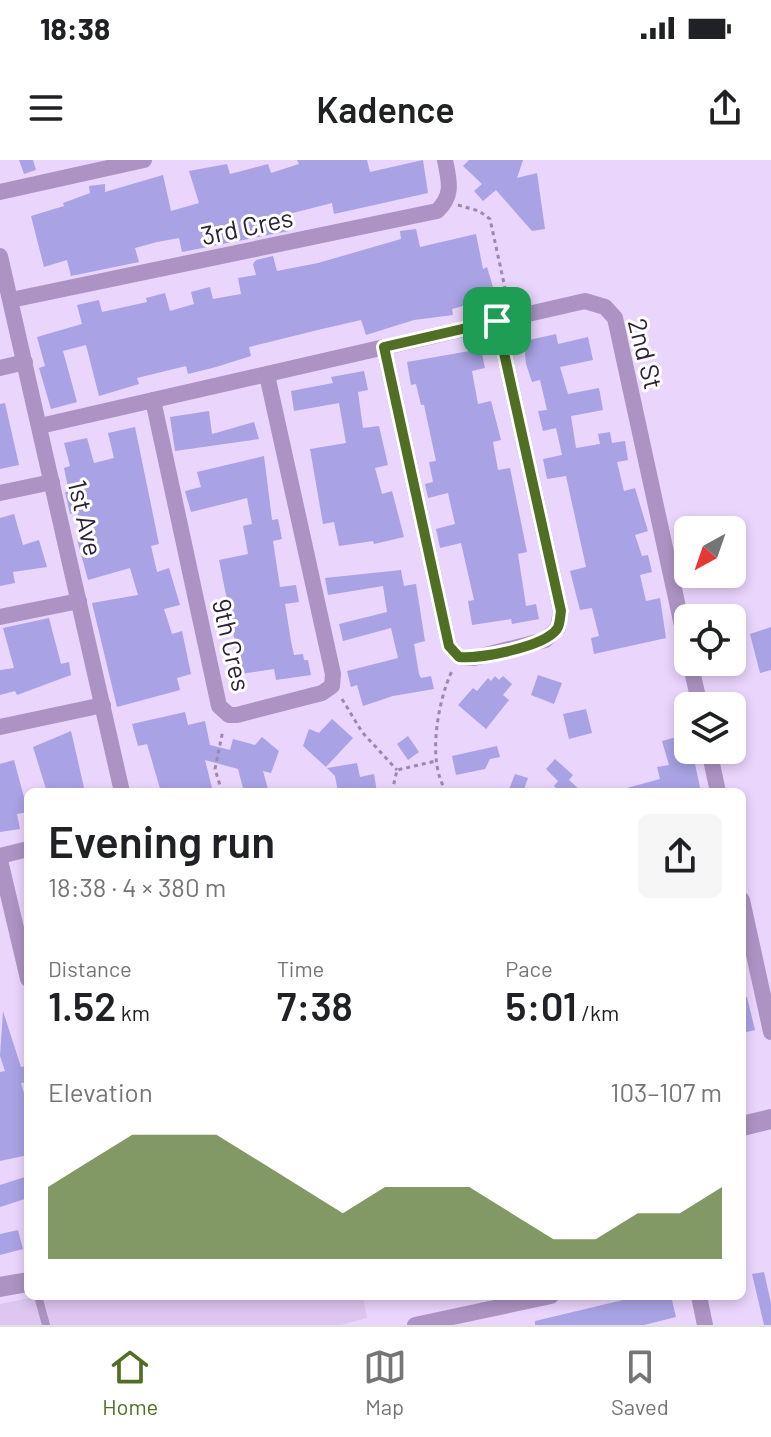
<!DOCTYPE html>
<html lang="en">
<head>
<meta charset="utf-8">
<style>
	body { margin:0; font-family:Barlow,sans-serif; background:#f6f6f6; color:#202124; height:100vh; display:flex; flex-direction:column; font-size:30px; white-space:nowrap }
	* { box-sizing:border-box; margin:0 }
	p { font-size:26px; color:#757577 }
	.icon { flex:none; width:44px; height:44px; fill:none; stroke:currentColor; stroke-width:2; stroke-linecap:round; stroke-linejoin:round }
	.map { position:relative; flex:1; overflow:hidden }
	.panel { position:absolute; left:24px; top:628px; width:722px; height:512px; display:flex; flex-direction:column; background:#fff; border-radius:12px; box-shadow:0 4px 12px #0003 }
	.panel>* { flex:none }
	.needle { width:52px; rotate:220deg }
	.controls { position:absolute; left:674px; top:356px; display:grid; gap:16px }
	.controls a { display:grid; place-items:center; width:72px; height:72px; border-radius:12px; background:#fff; box-shadow:0 4px 12px #0003; font-size:40px }
	.pin { position:absolute; display:grid; place-items:center; width:68px; height:68px; color:#fff; margin:-34px; border-radius:16px; box-shadow:0 4px 12px #0006 }
	.round { display:grid; place-items:center; flex:none; width:84px; height:84px; border-radius:12px; background:#f6f6f6 }
	.overview { display:flex; align-items:center; justify-content:space-between; height:136px; padding:0 24px }
	h1 { font-size:44px; font-weight:600; line-height:60px }
	.stats { display:grid; grid-template-columns:repeat(3,1fr); gap:12px; height:136px; padding:8px 24px }
	.stats div { display:grid; align-content:center }
	.stats b { font-size:40px; font-weight:600 }
	.stats small { font-size:22px; font-weight:400 }
	.stats p { font-size:22px }
	.chart { height:224px; padding:16px 24px }
	.chart p { display:flex; justify-content:space-between }
	.chart svg { width:100%; height:144px; margin-top:8px; fill:#506f25; opacity:.7 }
	.status { display:flex; justify-content:space-between; align-items:center; height:56px; padding:0 40px; background:#fff; direction:ltr }
	.status svg { height:22px; fill:currentColor }
	header { display:flex; justify-content:space-between; align-items:center; height:104px; padding:0 24px; background:#fff; font-size:36px; font-weight:600 }
	.menu { display:flex; justify-content:space-around; align-items:center; height:112px; border-top:2px solid #e0e0e0; background:#fff; font-size:22px; color:#757577 }
	.menu a { display:grid; justify-items:center; gap:4px }
	.menu .selected { color:#506f25 }
	.map>svg:first-child { display:block }
	.built { fill:#ddc6f0 }
	.building { fill:#a9a2e4 }
	.lines { fill:none; stroke-linecap:round; stroke-linejoin:round }
	.path { stroke:#9b89aa; stroke-width:3; stroke-dasharray:4 4; stroke-linecap:butt }
	.service { stroke:#ad93c3; stroke-width:8 }
	.minor { stroke:#ad93c3; stroke-width:16 }
	.tertiary { stroke:#ad93c3; stroke-width:20 }
	.route-casing { stroke:#fff; stroke-width:16 }
	.route { stroke:#506f25; stroke-width:10 }
	.labels { text-anchor:middle; stroke-width:6; stroke-linejoin:round; paint-order:stroke }
	.street-label { font-size:26px; fill:#2e2139; stroke:#fff }
</style>
</head>
<body>
<div class="status"><b>18:38</b><svg viewBox="0 0 49 12"><path d="M0 12V9h3v3zM5 12V6h3v6zM10 12V3h3v9zM15 12V0h3v12zM26 1h20v11H26zM47 4h2v5h-2z"/></svg></div>
<header><svg class="icon" aria-label="menu" viewBox="0 0 24 24"><path d="M4 6h16M4 12h16M4 18h16"/></svg>Kadence<svg class="icon" aria-label="share" viewBox="0 0 24 24"><path d="M12 15V3M7 8l5-5 5 5M5 13v7h14v-7"/></svg></header>
<div class="map">
<svg width="771" height="1165" viewBox="0 0 771 1165">
	<rect width="100%" height="100%" fill="#ead5fc"/>
	<!-- built -->
	<path class="built" d="M41 1136H363L367 1158 341 1165H0V1144Z"/>
	<!-- building -->
	<g class="building">
		<path d="M19 0H33L36 10 24 14Z"/>
		<path d="M297 0H367L370 12 423 0 428 33 334 54 332 43 285 55 289 71 182 92 179 78 157 82 135 88 139 102 71 116 67 100 44 107 31 56 64 46 63 43 90 33 89 26 105 24V32L163 15 171 51 199 43 189 11 227 4 230 14 268 4 271 13 299 4Z"/>
		<path d="M469 0H523L517 18 537 13 545 69 532 71 496 30 483 41 474 31 482 24 463 6Z"/>
		<path d="M416 69 420 87 476 74 483 109 487 107 496 137 452 149 453 155 414 160 366 175 361 160 322 169 249 187 251 196 216 207 188 214 186 206 137 218 139 224 99 236 86 185 63 191 77 242 51 249 39 208 45 206 37 177 82 164 77 145 99 140 102 152 147 142 146 138 165 133 170 151 194 144 191 132 210 127 213 139 241 134 238 118 256 115 253 104 256 100 273 96 277 111 318 103 401 79 400 71Z"/>
		<path d="M556 174 558 184 588 177 593 200 560 207 568 234 599 228 603 250 571 256 576 288 600 284 598 274 610 272 612 283 625 281 628 300 617 302 624 331 635 328 648 371 635 375 642 396 648 395 652 412 640 415 646 441 660 438 666 478 594 494 591 478 599 476 592 448 580 450 570 411 586 407 566 316 547 319 543 299 562 295 556 268 543 271 538 251 547 250 540 220 532 222 526 204 524 181Z"/>
		<path d="M481 189 485 208 472 211 478 244 491 241 501 280 493 282 498 310 510 308 527 392 518 394 526 446 536 444 539 459 512 464 511 459 472 465 468 441 474 440 461 383 440 388 436 369 455 364 448 333 428 338 425 324 433 322 429 302 436 301 424 245H421L416 224 411 225 407 202Z"/>
		<path d="M364 211 368 230 358 232 363 268 379 266 388 305 375 308 382 334 392 331 404 377 374 384 373 381 339 386 334 362 323 364 310 289 346 283 339 243 294 251 291 231 333 223 331 217Z"/>
		<path d="M5 243 19 305 0 309V244Z"/>
		<path d="M209 251 212 274 254 262 259 279 175 291 170 257Z"/>
		<path d="M135 267 159 384 151 386 157 412 169 408 180 445 164 449 172 474 182 471 191 514 177 518 180 530 117 547 92 443 138 435 130 408 88 420 77 379 83 377 77 352 70 354 65 332H69L64 308 70 306 64 283 87 278 94 303 114 298 108 273Z"/>
		<path d="M264 296 272 360 278 359 282 379 273 381 280 427 296 425 299 442 285 444 291 481 294 495 303 494 304 500H308L311 515 276 520 274 509 240 514 231 459 221 460 218 442 227 440 219 400 248 394 243 366 252 364 247 338 191 352 185 331 201 327 197 312Z"/>
		<path d="M14 354 23 385 39 380 47 407 13 412 15 423 0 426V358Z"/>
		<path d="M401 410 404 426 416 424 425 481 414 484 419 514 421 518 431 516 434 529 393 536 363 546 357 525 351 527 347 511 398 498 391 468 343 481 339 464 387 452 383 426 328 435 325 418Z"/>
		<path d="M49 458 61 504 69 502 71 515 17 535 15 531 0 535V510L14 508 3 468Z"/>
		<path d="M771 467V510L760 513 750 474Z"/>
		<path d="M538 515 562 523 554 544 531 535Z"/>
		<path d="M495 516 499 520 503 516 512 524 503 535 509 540 486 569 458 545 473 528 477 531 488 518 491 521Z"/>
		<path d="M586 549 592 573 569 579 563 554Z"/>
		<path d="M185 552 188 565 205 561 210 585 230 590 233 579 255 585 262 577 279 591 271 613 263 611 268 629 244 632 238 609 205 600 213 632H161L147 584 138 586 132 564Z"/>
		<path d="M332 559 353 578 326 607 303 586 309 569 319 573Z"/>
		<path d="M71 571 85 632H47L33 587Z"/>
		<path d="M688 574V590H692L701 632H628L627 628 660 619 657 607 669 605 662 581Z"/>
		<path d="M408 576 419 592 408 600 397 584Z"/>
		<path d="M497 586 500 597 490 599 485 609 456 615 452 596Z"/>
		<path d="M555 599 573 615 569 620 582 632H560L554 626 558 621 546 609Z"/>
		<path d="M14 600 28 652 17 654 20 669 0 672V604Z"/>
		<path d="M357 603 360 617 374 614 377 632H338L335 616 327 608Z"/>
		<path d="M515 614 528 618 523 632H508Z"/>
		<path d="M742 837H747L755 870 742 873Z"/>
		<path d="M3 851 21 907 26 906 28 922 21 923 28 947V995L0 1001V912L5 911 0 896Z"/>
		<path d="M28 1016V1038L0 1047V1025Z"/>
		<path d="M18 1070 23 1089 0 1095V1074Z"/>
		<path d="M764 1112 771 1143V1165H764L752 1114Z"/>
		<path d="M640 1136H671L676 1157 644 1165H535V1161Z"/>
	</g>
	<g class="lines">
		<!-- path -->
		<g class="path">
			<path d="M458 45 479 51 490 59 508 142"/>
			<path d="M342 539 362 572 397 610"/>
			<path d="M222 632 215 609 223 570"/>
			<path d="M392 632 397 610 436 601"/>
			<path d="M447 632C426 604 438 540 452 511"/>
		</g>
		<!-- service -->
		<path class="service" d="M38 1136 46 1165"/>
		<!-- minor -->
		<g class="minor">
			<path d="M0 32 144 0"/>
			<path d="M0 96 122 632"/>
			<path d="M11 140 437 51C454 35 449 21 445 0"/>
			<path d="M384 187 449 486 459 497 474 498 545 480 558 468 561 451 497 161"/>
			<path d="M0 208 25 202"/>
			<path d="M153 240 219 546 229 555H237L322 533 332 526 333 514 267 215"/>
			<path d="M40 266 585 141 605 147 615 158 688 493"/>
			<path d="M0 333 52 322"/>
			<path d="M0 457 79 441"/>
			<path d="M690 502 700 546"/>
			<path d="M0 567 103 545"/>
			<path d="M709 590 718 632"/>
			<path d="M0 696 28 689"/>
			<path d="M0 700 28 819"/>
			<path d="M742 740 771 872"/>
			<path d="M699 1136 705 1165"/>
			<path d="M415 1165 551 1136"/>
		</g>
		<!-- tertiary -->
		<g class="tertiary">
			<path d="M742 966 771 959"/>
			<path d="M0 1127 28 1122"/>
		</g>
	</g>
	<g class="lines">
		<!-- route casing -->
		<g class="route-casing">
			<path id="route" d="M497 161 561 451C560 457 560 465 557 469 544 487 480 499 459 497L449 486 384 187Z"/>
		</g>
		<!-- route -->
		<use href="#route" class="route"/>
	</g>
	<g class="labels">
		<!-- street labels -->
		<g class="street-label">
			<text transform="translate(247 67) rotate(-12)" y="9">3rd Cres</text>
			<text transform="translate(645 194) rotate(76)" y="9">2nd St</text>
			<text transform="translate(85 358) rotate(77)" y="9">1st Ave</text>
			<text transform="translate(231 485) rotate(77)" y="9">9th Cres</text>
		</g>
	</g>
</svg>
<div class="controls">
<a><svg class="needle" viewBox="-14 -14 28 28"><path d="M0-13l5 13h-10z" fill="#e53935"/><path d="M0 13l5-13h-10z" fill="#757577"/></svg></a>
<a><svg class="icon" aria-label="locate" viewBox="0 0 24 24"><circle cx="12" cy="12" r="6"/><path d="M12 2v4M12 18v4M2 12h4M18 12h4"/></svg></a>
<a><svg class="icon" aria-label="layers" viewBox="0 0 24 24"><path d="M12 4l9 5-9 5-9-5zM3 14l9 5 9-5"/></svg></a>
</div>
<div class="pin" style="left:497px;top:161px;background:#1e9e55"><svg class="icon" aria-label="arrive" viewBox="0 0 24 24"><path d="M6 21V4h12l-3 4 3 4H6"/></svg></div>
<section class="panel">
<div class="overview"><div><h1>Evening run</h1><p>18:38 · 4 × 380 m</p></div><a class="round"><svg class="icon" aria-label="share" viewBox="0 0 24 24"><path d="M12 15V3M7 8l5-5 5 5M5 13v7h14v-7"/></svg></a></div>
<div class="stats">
<div><p>Distance</p><b>1.52<small> km</small></b></div>
<div><p>Time</p><b>7:38</b></div>
<div><p>Pace</p><b>5:01<small> /km</small></b></div>
</div>
<div class="chart"><p><span>Elevation</span>103–107 m</p>
<svg viewBox="0 0 160 44" preserveAspectRatio="none"><path d="M0 44V22L10 14L20 6L30 6L40 6L50 14L60 22L70 30L80 22L90 22L100 22L110 30L120 38L130 38L140 30L150 30L160 22V44z"/></svg>
</div>
</section>
</div>
<nav class="menu">
<a class="selected"><svg class="icon" aria-label="home" viewBox="0 0 24 24"><path d="M3 11l9-7 9 7M6 9v11h12V9"/></svg>Home</a>
<a><svg class="icon" aria-label="map" viewBox="0 0 24 24"><path d="M3 6l6-2 6 2 6-2v14l-6 2-6-2-6 2zM9 4v14M15 6v14"/></svg>Map</a>
<a><svg class="icon" aria-label="saved" viewBox="0 0 24 24"><path d="M7 4h10v16l-5-4-5 4z"/></svg>Saved</a>
</nav>
</body>
</html>
